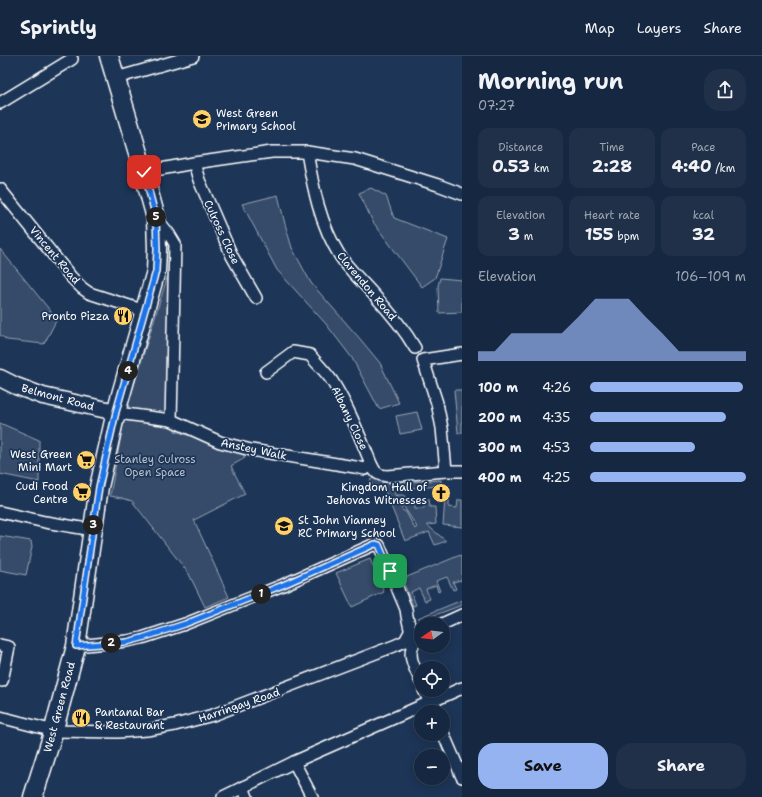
<!DOCTYPE html>
<html lang="en">
<head>
<meta charset="utf-8">
<style>
	body { margin:0; font-family:"Shantell Sans",sans-serif; background:#1f3048; color:#f1f3f6; height:100vh; display:flex; flex-direction:column; font-size:15px; white-space:nowrap }
	* { box-sizing:border-box; margin:0 }
	p { font-size:13px; color:#9ea6b1 }
	.icon { flex:none; width:22px; height:22px; fill:none; stroke:currentColor; stroke-width:2; stroke-linecap:round; stroke-linejoin:round }
	.map { position:relative; flex:1; overflow:hidden }
	.drawer { display:flex; flex-direction:column; background:#162841; width:300px }
	.drawer>* { flex:none }
	.needle { width:26px; rotate:256deg }
	.fabs { position:absolute; left:414px; top:561px; display:grid; gap:8px }
	.fabs a { display:grid; place-items:center; width:36px; height:36px; border-radius:50%; background:#162841; box-shadow:0 2px 10px #0003,0 0 0 1px #35445a; font-size:20px }
	.pin { position:absolute; display:grid; place-items:center; width:34px; height:34px; color:#fff; margin:-17px; border-radius:8px; box-shadow:0 2px 6px #0006 }
	.km { position:absolute; width:20px; height:20px; margin:-10px; border-radius:50%; background:#222; color:#fff; font-size:11px; line-height:20px; text-align:center }
	.round { display:grid; place-items:center; flex:none; width:42px; height:42px; border-radius:16px; background:#1f3048 }
	.headline { display:flex; align-items:center; justify-content:space-between; height:68px; padding:0 16px }
	h1 { font-size:22px; font-weight:700; line-height:30px }
	.figures { display:grid; grid-template-columns:repeat(3,1fr); gap:6px; height:68px; padding:4px 16px }
	.figures div { display:grid; align-content:center; border-radius:10px; background:#1f3048; text-align:center }
	.figures b { font-size:17px; font-weight:700 }
	.figures small { font-size:11px; font-weight:400 }
	.figures p { font-size:11px }
	.chart { height:112px; padding:8px 16px }
	.chart p { display:flex; justify-content:space-between }
	.chart svg { width:100%; height:72px; margin-top:4px; fill:#95b2f1; opacity:.7 }
	.cta { display:flex; gap:8px; margin-top:auto; padding:8px 16px }
	.cta a { flex:1; height:46px; border-radius:16px; background:#95b2f1; color:#111; font-size:16px; font-weight:700; line-height:46px; text-align:center }
	.cta a+a { background:#1f3048; color:#f1f3f6 }
	ul { padding:0 16px; list-style:none; font-size:13px }
	li { display:grid; grid-template-columns:64px 48px 1fr; align-items:center; height:30px }
	li i { height:10px; border-radius:5px; background:#95b2f1 }
	header { display:flex; align-items:center; gap:24px; box-sizing:border-box; height:56px; padding:0 20px; background:#162841; border-bottom:1px solid #35445a }
	header strong { font-size:19px }
	nav { display:flex; gap:22px; margin-inline-start:auto; font-size:14px }
	main { display:flex; flex:1; min-height:0 }
	.map>svg:first-child { display:block }
	.green { fill:#364b69; stroke:#9aa5b4 }
	.lines { fill:none; stroke-linecap:round; stroke-linejoin:round }
	.street-casing { stroke:#fff; stroke-width:14 }
	.secondary-casing { stroke:#fff; stroke-width:19 }
	.primary-casing { stroke:#fff; stroke-width:21 }
	.street { stroke:#1d3557; stroke-width:11 }
	.secondary { stroke:#1d3557; stroke-width:16 }
	.primary { stroke:#1d3557; stroke-width:18 }
	.route-casing { stroke:#fff; stroke-width:8 }
	.route { stroke:#1a73e8; stroke-width:5 }
	.labels { text-anchor:middle; stroke-width:3.5; stroke-linejoin:round; paint-order:stroke }
	.poi-label { font-size:11px; fill:#fff; stroke:#1d3557; text-anchor:end }
	.street-label { font-size:11px; fill:#fff; stroke:#1d3557 }
	.park-label { font-size:11px; fill:#b9c0ca; stroke:#1d3557 }
</style>
</head>
<body>
<header>
<strong>Sprintly</strong>
<nav><a>Map</a><a>Layers</a><a>Share</a></nav>
</header>
<main>
<div class="map">
<svg width="462" height="741" viewBox="0 0 462 741">
	<rect width="100%" height="100%" fill="#1d3557"/>
	<filter id="ink" filterUnits="userSpaceOnUse"><feTurbulence type="fractalNoise" baseFrequency=".025" numOctaves="2"/><feDisplacementMap in="SourceGraphic" scale="8" xChannelSelector="R" yChannelSelector="G"/><feConvolveMatrix kernelMatrix="1 2 1 2 8 2 1 2 1" color-interpolation-filters="sRGB"/></filter>
	<g filter="url(#ink)">
		<!-- green -->
		<g class="green">
			<path d="M371 132 386 140 394 162 448 183 435 222 422 231 373 166 359 137Z"/>
			<path d="M278 139 285 168 292 192 311 227 361 284 380 307 399 347 379 353 352 302 326 268 277 214 242 148Z"/>
			<path d="M170 181 179 182 175 375 242 396 245 402 231 410 245 438 194 464 229 541 205 551 189 518 132 445 122 442 110 440 125 358 168 219Z"/>
			<path d="M0 193 57 263 44 288 7 284 0 279Z"/>
			<path d="M440 222 462 224V256L439 257 438 230Z"/>
			<path d="M454 334H462V377H458Z"/>
			<path d="M417 356 422 374 400 378 396 360Z"/>
			<path d="M0 367 39 384V426L0 418Z"/>
			<path d="M373 422 381 426 390 427 402 454 406 456 415 473 417 471 398 442 397 439H404L405 443H412V444H414L415 452H424V443H429L430 451H435L436 468 427 469 446 485 435 489 429 476 405 485 383 430 374 433 370 424Z"/>
			<path d="M441 424V430L397 433 396 428 410 426Z"/>
			<path d="M445 443H449V451L457 452 458 444H462V471L443 469Z"/>
			<path d="M0 480 31 485 32 491 26 519 0 514Z"/>
			<path d="M462 499V526L461 524 453 526 456 533 453 534 447 521 436 525 440 535 438 536 436 529 426 533 430 543 425 545 419 532 411 536 416 549 413 550 402 523 458 500Z"/>
			<path d="M370 503 384 536 352 551 336 517Z"/>
			<path d="M462 544V549L419 565 418 562Z"/>
		</g>
		<g class="lines">
			<!-- street casing -->
			<g class="street-casing">
				<g id="street">
					<path d="M116 22 193 0"/>
					<path d="M0 47 72 3"/>
					<path d="M307 96C313 132 320 168 340 200 349 214 363 226 374 239 389 255 404 273 415 292"/>
					<path d="M194 107 199 124 232 200 256 242"/>
					<path d="M144 116 194 107 272 96H307L355 103 438 129 462 138"/>
					<path d="M0 133 71 221 82 232 89 237 145 255"/>
					<path d="M157 163 169 178 175 188 171 364"/>
					<path d="M266 316 293 296 310 299C317 308 326 316 332 325 349 352 360 381 372 410 376 418 379 419 387 420L446 415H462"/>
					<path d="M116 356 125 358 171 364 220 386 251 394 355 411 365 413 372 410"/>
					<path d="M446 415 442 372 437 347 423 304 462 298"/>
					<path d="M0 456 45 466 93 474"/>
					<path d="M442 568 462 559"/>
					<path d="M421 577C404 596 412 606 421 626"/>
					<path d="M0 589 9 591 2 625"/>
					<path d="M424 634 434 656"/>
					<path d="M0 661 54 675 118 676 147 674 175 669 213 659 394 590 405 585 410 576V573L407 560 406 553 379 489 375 488 283 529 185 568 142 582 127 585 76 590"/>
					<path d="M443 677 462 721"/>
					<path d="M294 706 312 741"/>
					<path d="M243 731 247 741"/>
					<path d="M223 741 294 706 462 632"/>
				</g>
			</g>
			<!-- secondary casing -->
			<g class="secondary-casing">
				<path id="secondary" d="M0 322 16 330 43 340 116 356"/>
			</g>
			<!-- primary casing -->
			<g class="primary-casing">
				<path id="primary" d="M33 741 51 684 76 590 99 431 116 356 156 215 157 193 156 162 138 97 109 0"/>
			</g>
			<!-- street -->
			<use href="#street" class="street"/>
			<!-- secondary -->
			<use href="#secondary" class="secondary"/>
			<!-- primary -->
			<use href="#primary" class="primary"/>
		</g>
	</g>
	<g class="lines" filter="url(#ink)">
		<!-- route casing -->
		<g class="route-casing">
			<path id="route" d="M144 116 156 162 157 193 156 215 116 356 99 431 76 590 127 586 142 582 185 568 283 529 375 488 379 489 390 515"/>
		</g>
		<!-- route -->
		<use href="#route" class="route"/>
	</g>
	<!-- icons -->
	<defs>
		<g id="school-disc" transform="scale(1)"><circle r="9.5" fill="#ffd166" stroke="#1d3557"/><path d="M0-5L7-2L0 1L-7-2ZM-4 1L0 2.5L4 1V4Q0 6-4 4Z" fill="#111"/></g>
		<g id="restaurant-disc" transform="scale(1)"><circle r="9.5" fill="#ffd166" stroke="#1d3557"/><path d="M-5-6h1v4h1v-4h1v4h1v-4h1v5L-1.5 .5V6h-2V.5L-5-1ZM5-6V6H3V1.5H1.5Q1.5-4 5-6Z" fill="#111"/></g>
		<g id="supermarket-disc" transform="scale(1)"><circle r="9.5" fill="#ffd166" stroke="#1d3557"/><path d="M-6-5.5h2.5l.6 2H6L4.5 2H-2.5L-4.4-4H-6ZM-1.5 3.2a1.3 1.3 0 1 0 .1 0ZM3 3.2a1.3 1.3 0 1 0 .1 0Z" fill="#111"/></g>
		<g id="church-disc" transform="scale(1)"><circle r="9.5" fill="#ffd166" stroke="#1d3557"/><path d="M-1.2-6h2.4v3.5h3.3v2.4h-3.3V6h-2.4V-.1h-3.3v-2.4h3.3Z" fill="#111"/></g>
	</defs>
	<g fill-rule="evenodd">
		<use href="#school-disc" x="202" y="63"/>
		<use href="#restaurant-disc" x="123" y="260"/>
		<use href="#supermarket-disc" x="86" y="404"/>
		<use href="#supermarket-disc" x="82" y="436"/>
		<use href="#church-disc" x="441" y="437"/>
		<use href="#school-disc" x="284" y="470"/>
		<use href="#restaurant-disc" x="81" y="662"/>
	</g>
	<g class="labels">
		<!-- poi labels -->
		<g class="poi-label">
			<text x="216" y="61" text-anchor="start">West Green<tspan x="216" dy="13">Primary School</tspan></text>
			<text x="109" y="264">Pronto Pizza</text>
			<text x="72" y="402">West Green<tspan x="72" dy="13">Mini Mart</tspan></text>
			<text x="68" y="434">Cudi Food<tspan x="68" dy="13">Centre</tspan></text>
			<text x="427" y="435">Kingdom Hall of<tspan x="427" dy="13">Jehovas Witnesses</tspan></text>
			<text x="298" y="468" text-anchor="start">St John Vianney<tspan x="298" dy="13">RC Primary School</tspan></text>
			<text x="95" y="660" text-anchor="start">Pantanal Bar<tspan x="95" dy="13">&amp; Restaurant</tspan></text>
		</g>
		<!-- street labels -->
		<g class="street-label">
			<text transform="translate(222 176) rotate(65)" y="4">Culross Close</text>
			<text transform="translate(55 199) rotate(50)" y="4">Vincent Road</text>
			<text transform="translate(367 230) rotate(50)" y="4">Clarendon Road</text>
			<text transform="translate(58 341) rotate(15)" y="4">Belmont Road</text>
			<text transform="translate(350 362) rotate(64)" y="4">Albany Close</text>
			<text transform="translate(254 393) rotate(12)" y="4">Anstey Walk</text>
			<text transform="translate(239 649) rotate(-19)" y="4">Harringay Road</text>
			<text transform="translate(59 651) rotate(-75)" y="4">West Green Road</text>
		</g>
		<!-- park labels -->
		<g class="park-label">
			<text x="155" y="407">Stanley Culross<tspan x="155" dy="13">Open Space</tspan></text>
		</g>
	</g>
</svg>
<div class="fabs">
<a><svg class="needle" viewBox="-14 -14 28 28"><path d="M0-13l5 13h-10z" fill="#e53935"/><path d="M0 13l5-13h-10z" fill="#9ea6b1"/></svg></a>
<a><svg class="icon" aria-label="locate" viewBox="0 0 24 24"><circle cx="12" cy="12" r="6"/><path d="M12 2v4M12 18v4M2 12h4M18 12h4"/></svg></a>
<a>+</a>
<a>−</a>
</div>
<div class="pin" style="left:390px;top:515px;background:#1e9e55"><svg class="icon" aria-label="arrive" viewBox="0 0 24 24"><path d="M6 21V4h12l-3 4 3 4H6"/></svg></div>
<div class="pin" style="left:144px;top:116px;background:#d93025"><svg class="icon" aria-label="check" viewBox="0 0 24 24"><path d="M5 12l5 5 9-10"/></svg></div>
<b class="km" style="left:261px;top:538px">1</b>
<b class="km" style="left:111px;top:587px">2</b>
<b class="km" style="left:93px;top:469px">3</b>
<b class="km" style="left:128px;top:315px">4</b>
<b class="km" style="left:156px;top:161px">5</b>
</div>
<section class="drawer">
<div class="headline"><div><h1>Morning run</h1><p>07:27</p></div><a class="round"><svg class="icon" aria-label="share" viewBox="0 0 24 24"><path d="M12 15V3M7 8l5-5 5 5M5 13v7h14v-7"/></svg></a></div>
<div class="figures">
<div><p>Distance</p><b>0.53<small> km</small></b></div>
<div><p>Time</p><b>2:28</b></div>
<div><p>Pace</p><b>4:40<small> /km</small></b></div>
</div>
<div class="figures">
<div><p>Elevation</p><b>3<small> m</small></b></div>
<div><p>Heart rate</p><b>155<small> bpm</small></b></div>
<div><p>kcal</p><b>32</b></div>
</div>
<div class="chart"><p><span>Elevation</span>106–109 m</p>
<svg viewBox="0 0 160 44" preserveAspectRatio="none"><path d="M0 44V38L10 38L20 27L30 27L40 27L50 27L60 17L70 6L80 6L90 6L100 17L110 27L120 38L130 38L140 38L150 38L160 38V44z"/></svg>
</div>
<ul>
<li><b>100 m</b>4:26<i style="width:98%"></i></li>
<li><b>200 m</b>4:35<i style="width:87%"></i></li>
<li><b>300 m</b>4:53<i style="width:67%"></i></li>
<li><b>400 m</b>4:25<i style="width:100%"></i></li>
</ul>
<div class="cta"><a>Save</a><a>Share</a></div>
</section>
</main>
</body>
</html>
